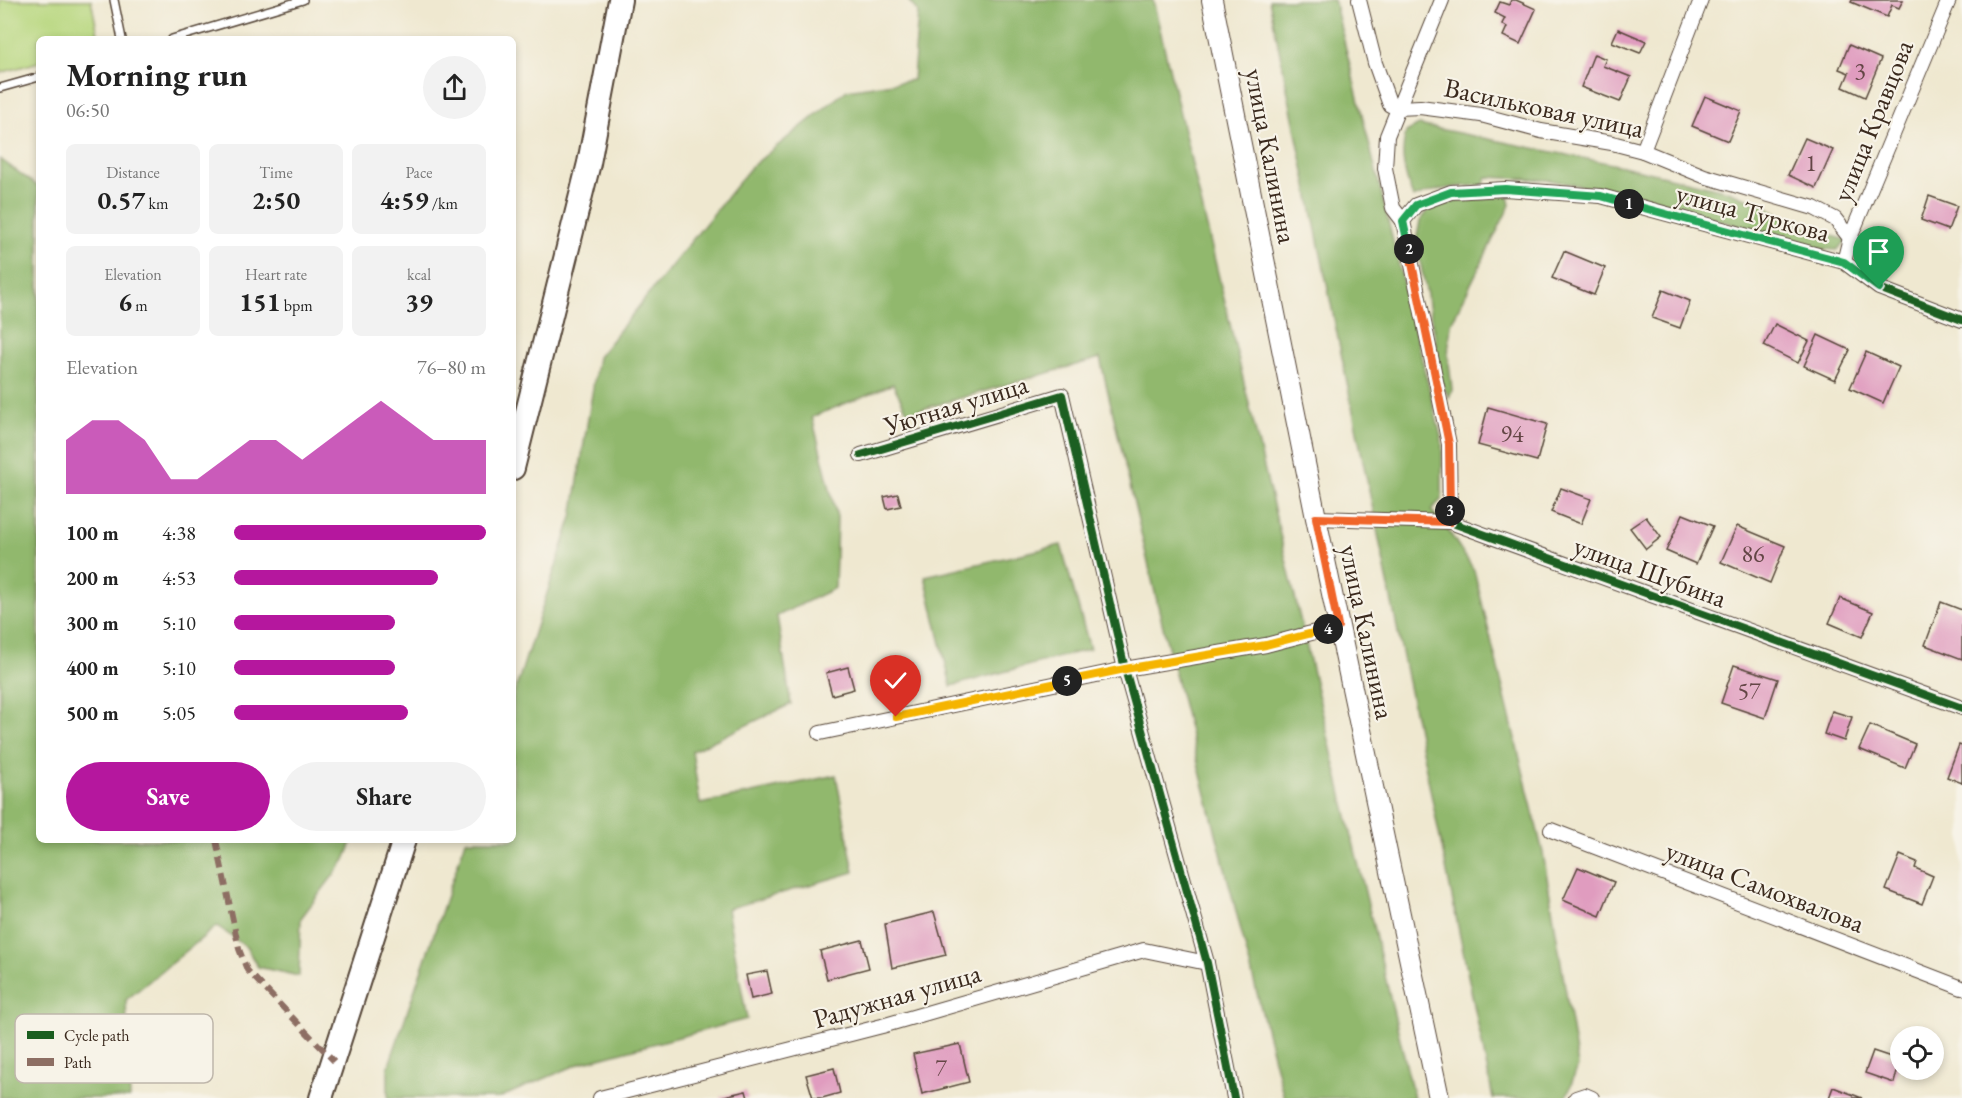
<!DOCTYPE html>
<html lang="en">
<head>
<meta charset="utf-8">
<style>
	body { margin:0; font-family:"EB Garamond",serif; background:#f2f2f2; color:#222; height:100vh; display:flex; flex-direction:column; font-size:22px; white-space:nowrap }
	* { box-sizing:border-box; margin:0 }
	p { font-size:20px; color:#767676 }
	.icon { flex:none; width:33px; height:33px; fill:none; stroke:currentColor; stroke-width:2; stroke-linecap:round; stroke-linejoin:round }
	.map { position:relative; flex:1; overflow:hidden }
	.side { position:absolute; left:36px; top:36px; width:480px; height:807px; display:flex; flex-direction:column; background:#fff; border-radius:9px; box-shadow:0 3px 9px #0003 }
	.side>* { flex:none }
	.fabs { position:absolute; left:1890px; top:1026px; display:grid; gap:12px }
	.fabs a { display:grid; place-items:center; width:54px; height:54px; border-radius:50%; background:#fff; box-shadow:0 3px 9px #0003; font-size:30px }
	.pin { position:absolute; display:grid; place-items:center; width:51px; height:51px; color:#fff; margin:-62px -26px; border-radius:50% 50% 50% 0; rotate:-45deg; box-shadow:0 0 6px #0007 }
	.pin .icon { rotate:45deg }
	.km { position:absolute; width:30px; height:30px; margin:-15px; border-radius:50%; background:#222; color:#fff; font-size:16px; line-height:30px; text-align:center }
	.round { display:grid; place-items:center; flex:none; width:63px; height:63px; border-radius:32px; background:#f2f2f2 }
	.overview { display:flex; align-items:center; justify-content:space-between; height:102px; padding:0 30px }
	h1 { font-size:33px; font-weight:700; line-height:45px }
	.stats { display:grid; grid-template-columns:repeat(3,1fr); gap:9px; height:102px; padding:6px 30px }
	.stats div { display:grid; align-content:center; border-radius:9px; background:#f2f2f2; text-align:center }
	.stats b { font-size:26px; font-weight:700 }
	.stats small { font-size:16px; font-weight:400 }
	.stats p { font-size:16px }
	.chart { height:168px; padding:12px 30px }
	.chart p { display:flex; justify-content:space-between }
	.chart svg { width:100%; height:108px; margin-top:6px; fill:#b5179e; opacity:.7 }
	.button { display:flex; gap:12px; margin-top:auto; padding:12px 30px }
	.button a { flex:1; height:69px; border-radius:36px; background:#b5179e; color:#fff; font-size:24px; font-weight:700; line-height:69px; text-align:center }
	.button a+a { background:#f2f2f2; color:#222 }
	ul { padding:0 30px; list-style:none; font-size:20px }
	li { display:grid; grid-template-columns:96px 72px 1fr; align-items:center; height:45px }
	li i { height:15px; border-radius:8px; background:#b5179e }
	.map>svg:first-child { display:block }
	.green { fill:#b7d77e; stroke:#79804e; stroke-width:1.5 }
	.forest { fill:#91b86d; stroke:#667146; stroke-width:1.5 }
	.building { fill:#e09cbf }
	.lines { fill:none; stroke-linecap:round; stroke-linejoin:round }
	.service-casing { stroke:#564639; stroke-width:10 }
	.minor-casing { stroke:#564639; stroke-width:16 }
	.secondary-casing { stroke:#564639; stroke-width:22 }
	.primary-casing { stroke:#564639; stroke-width:26 }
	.service { stroke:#fff; stroke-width:7 }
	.minor { stroke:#fff; stroke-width:14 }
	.secondary { stroke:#fff; stroke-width:20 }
	.primary { stroke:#fff; stroke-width:22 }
	.quiet { stroke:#8d6e63; stroke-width:6; stroke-dasharray:12 6; stroke-linecap:butt }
	.cycleway-casing { stroke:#f7f3e8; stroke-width:11 }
	.cycleway { stroke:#1b5e20; stroke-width:8 }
	.split-1-casing { stroke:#fff; stroke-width:12 }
	.split-2-casing { stroke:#fff; stroke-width:12 }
	.split-3-casing { stroke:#fff; stroke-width:12 }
	.split-4-casing { stroke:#fff; stroke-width:12 }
	.split-5-casing { stroke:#fff; stroke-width:12 }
	.split-6-casing { stroke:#fff; stroke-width:12 }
	.split-1 { stroke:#22a559; stroke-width:8 }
	.split-2 { stroke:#22a559; stroke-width:8 }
	.split-3 { stroke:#f0652b; stroke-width:8 }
	.split-4 { stroke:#f0652b; stroke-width:8 }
	.split-5 { stroke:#f5b400; stroke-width:8 }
	.split-6 { stroke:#f5b400; stroke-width:8 }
	.labels { text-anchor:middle; stroke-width:4.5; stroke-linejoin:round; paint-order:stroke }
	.number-label { font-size:24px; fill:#644646 }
	.street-label { font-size:27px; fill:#3b2a1e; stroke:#f7f3e8 }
	.key { fill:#f7f3e8; stroke:#bfb7ab; stroke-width:1.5 }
	.key-label { font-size:16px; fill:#3b2a1e }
</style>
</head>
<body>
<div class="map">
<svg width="1962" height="1098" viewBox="0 0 1962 1098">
	<rect width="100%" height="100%" fill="#f7f3e8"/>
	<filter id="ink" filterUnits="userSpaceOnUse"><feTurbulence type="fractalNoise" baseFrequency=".0167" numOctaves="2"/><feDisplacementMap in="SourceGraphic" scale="12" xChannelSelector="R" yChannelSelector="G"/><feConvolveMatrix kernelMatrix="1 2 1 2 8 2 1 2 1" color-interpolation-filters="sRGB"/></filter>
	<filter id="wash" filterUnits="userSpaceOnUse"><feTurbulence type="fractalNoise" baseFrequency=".008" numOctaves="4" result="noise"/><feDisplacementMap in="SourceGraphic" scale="24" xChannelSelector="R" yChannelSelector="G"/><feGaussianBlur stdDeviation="1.35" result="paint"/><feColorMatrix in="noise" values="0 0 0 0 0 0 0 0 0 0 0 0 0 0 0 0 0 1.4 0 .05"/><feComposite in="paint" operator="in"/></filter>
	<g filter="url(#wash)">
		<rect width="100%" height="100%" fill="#efe8d0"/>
		<!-- green -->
		<path class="green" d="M0 0H91L99 39H39V62L0 73Z"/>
		<!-- forest -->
		<g class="forest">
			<path d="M908 0H1153L1414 1098H1284L1164 631 1100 358 908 413 893 384 812 417 837 517 835 588 777 616 791 704 692 751 700 804 836 775 854 872 727 909 747 1019 581 1063 499 1098H388V1068L466 840H513V697L572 517 598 357 751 167 847 90 913 80 918 12Z"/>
			<path d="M1269 0H1334L1442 441V499L1431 510 1450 533 1474 570 1543 853 1578 1066 1566 1098H1493Z"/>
			<path d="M1419 125 1627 167 1728 191 1764 205 1795 225 1847 240 1837 250 1810 248 1648 198 1549 180 1487 177 1484 185C1459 186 1436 188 1413 198 1405 175 1399 156 1406 132Z"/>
			<path d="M0 159 39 187V840H353L345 860 301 918 299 976 258 967 246 947 217 926 126 1000 130 1098H0Z"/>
			<path d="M1508 196 1510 205 1451 324 1448 354 1452 390 1449 397 1442 384 1433 325 1416 241 1420 221 1434 204Z"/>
			<path d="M1061 545 1090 649 951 686 925 576Z"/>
		</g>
		<g id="blocks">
			<!-- building -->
			<g class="building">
				<path d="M1511 0H1516L1536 9 1520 44 1503 36 1507 27 1502 24 1505 18 1495 13 1500 2 1509 5Z"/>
				<path d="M1852 0H1903L1899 8 1892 5 1887 17 1851 2Z"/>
				<path d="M1618 29 1646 41 1640 53 1612 42Z"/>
				<path d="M1849 45 1881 59 1865 97 1843 87 1849 73 1839 69Z"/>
				<path d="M1594 54 1606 59 1603 66 1631 77 1620 102 1581 87Z"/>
				<path d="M1705 96 1741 111 1728 141 1692 126Z"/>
				<path d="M1805 138 1833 150 1816 188 1788 175Z"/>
				<path d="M1929 196 1957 206 1948 230 1921 220Z"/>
				<path d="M1564 251 1605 268 1594 295 1552 278Z"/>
				<path d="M1663 290 1690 301 1680 328 1652 318Z"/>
				<path d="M1775 324 1809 341 1798 363 1764 346Z"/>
				<path d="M1818 335 1850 350 1835 380 1804 366Z"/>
				<path d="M1866 352 1899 367 1883 403 1850 388Z"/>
				<path d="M1488 407 1547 424 1537 461 1478 445Z"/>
				<path d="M1561 488 1591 499 1581 524 1551 512Z"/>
				<path d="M898 494 901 506 887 509 884 497Z"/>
				<path d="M1683 514 1713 526 1696 564 1666 551Z"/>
				<path d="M1646 517 1661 537 1646 549 1630 528Z"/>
				<path d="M1737 526 1785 546 1770 583 1721 562Z"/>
				<path d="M1840 598 1873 612 1862 637 1829 623Z"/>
				<path d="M1941 602 1962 610V659L1925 645Z"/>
				<path d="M1734 665 1778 679 1765 718 1721 703Z"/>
				<path d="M848 667 854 689 832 695 826 673Z"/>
				<path d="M1832 711 1852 717 1844 741 1824 734Z"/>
				<path d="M1870 725 1915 744 1905 768 1859 749Z"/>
				<path d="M1959 745 1962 746V783L1947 777Z"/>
				<path d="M1900 855 1917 862 1915 868 1933 876 1922 904 1886 890Z"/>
				<path d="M1578 867 1614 882 1600 916 1563 900Z"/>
				<path d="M934 912 946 955 892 968 885 924Z"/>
				<path d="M862 940 869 968 827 979 820 951Z"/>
				<path d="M767 971 772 994 751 999 746 975Z"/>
				<path d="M960 1044 969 1082 922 1094 913 1054Z"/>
				<path d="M1873 1051 1900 1060 1894 1083 1865 1073Z"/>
				<path d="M834 1068 840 1093 822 1098H813L806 1075Z"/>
				<path d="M1833 1087 1862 1098H1829Z"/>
				<path d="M746 1091 748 1098H720V1097Z"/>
			</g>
		</g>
	</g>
	<g filter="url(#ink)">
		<use href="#blocks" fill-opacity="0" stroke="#564639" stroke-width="1.5"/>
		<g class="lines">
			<!-- service casing -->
			<g class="service-casing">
				<g id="service">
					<path d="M114 0 122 39"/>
					<path d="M172 39 303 0"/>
					<path d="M0 88 39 77"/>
				</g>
			</g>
			<!-- minor casing -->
			<g class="minor-casing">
				<g id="minor">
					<path d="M1359 0 1375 63 1390 105 1398 108 1420 107 1481 115 1541 131 1612 143 1643 151 1704 176 1814 208 1835 219 1850 238"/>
					<path d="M1643 151 1701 0"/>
					<path d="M1403 221 1393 208 1385 168 1387 136 1442 0"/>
					<path d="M1844 262 1850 238 1949 0"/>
					<path d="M861 455 1062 395 1125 669 1207 963 1234 1098"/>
					<path d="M1316 518 1450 522 1962 708"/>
					<path d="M1450 522 1449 444 1403 221 1416 205 1451 192 1505 189 1601 196 1844 262 1879 288 1962 320"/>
					<path d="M820 733 1125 669 1266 645 1338 626"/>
					<path d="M1551 830 1962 988"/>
					<path d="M600 1098 882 1026 1144 950 1207 963"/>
					<path d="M1576 1098 1585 1095 1592 1098"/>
				</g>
			</g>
			<!-- secondary casing -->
			<g class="secondary-casing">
				<path id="secondary" d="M1212 0 1316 518 1439 1098"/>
			</g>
			<!-- primary casing -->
			<g class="primary-casing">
				<g id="primary">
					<path d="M513 468 589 163 620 0"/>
					<path d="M321 1098 404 840"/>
				</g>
			</g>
			<!-- service -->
			<use href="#service" class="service"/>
			<!-- minor -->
			<use href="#minor" class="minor"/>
			<!-- secondary -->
			<use href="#secondary" class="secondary"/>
			<!-- primary -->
			<use href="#primary" class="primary"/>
			<!-- quiet -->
			<path class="quiet" d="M216 840 239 949 247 970 334 1061"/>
			<!-- cycleway casing -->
			<g class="cycleway-casing">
				<g id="cycleway">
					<path d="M861 455 1062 395 1125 669 1207 963 1234 1098"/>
					<path d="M1316 518 1450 522 1962 708"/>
					<path d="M1450 522 1449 444 1403 221 1416 205 1451 192 1505 189 1601 196 1844 262 1879 288 1962 320"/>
				</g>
			</g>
			<!-- cycleway -->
			<use href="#cycleway" class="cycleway"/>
		</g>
	</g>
	<g class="lines" filter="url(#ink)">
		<!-- split-1 casing -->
		<g class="split-1-casing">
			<path id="split-1" d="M1629 204 1844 262 1879 288"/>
		</g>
		<!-- split-2 casing -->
		<g class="split-2-casing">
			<path id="split-2" d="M1409 249 1403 221 1416 205 1451 192 1505 189 1601 196 1629 204"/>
		</g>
		<!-- split-3 casing -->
		<g class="split-3-casing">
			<path id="split-3" d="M1409 249 1449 444 1450 511"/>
		</g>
		<!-- split-4 casing -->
		<g class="split-4-casing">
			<path id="split-4" d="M1328 629 1338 626 1316 518 1450 522V511"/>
		</g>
		<!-- split-5 casing -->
		<g class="split-5-casing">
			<path id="split-5" d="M1067 681 1125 669 1266 645 1328 629"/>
		</g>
		<!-- split-6 casing -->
		<g class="split-6-casing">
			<path id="split-6" d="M896 717 1067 681"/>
		</g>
		<!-- split-1 -->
		<use href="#split-1" class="split-1"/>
		<!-- split-2 -->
		<use href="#split-2" class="split-2"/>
		<!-- split-3 -->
		<use href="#split-3" class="split-3"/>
		<!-- split-4 -->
		<use href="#split-4" class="split-4"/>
		<!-- split-5 -->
		<use href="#split-5" class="split-5"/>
		<!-- split-6 -->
		<use href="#split-6" class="split-6"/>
	</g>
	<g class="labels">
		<!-- number labels -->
		<g class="number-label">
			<text x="1860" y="79">3</text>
			<text x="1811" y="171">1</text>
			<text x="1512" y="442">94</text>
			<text x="1753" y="562">86</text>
			<text x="1749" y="699">57</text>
			<text x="941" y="1076">7</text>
		</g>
		<!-- street labels -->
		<g class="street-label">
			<text transform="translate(1544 108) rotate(12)" y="9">Васильковая улица</text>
			<text transform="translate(1873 121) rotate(-68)" y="9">улица Кравцова</text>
			<text transform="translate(1271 156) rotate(79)" y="9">улица Калинина</text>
			<text transform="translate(1753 213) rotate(15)" y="9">улица Туркова</text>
			<text transform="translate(956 405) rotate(-17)" y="9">Уютная улица</text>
			<text transform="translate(1650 572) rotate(20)" y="9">улица Шубина</text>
			<text transform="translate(1367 632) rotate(78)" y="9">улица Калинина</text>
			<text transform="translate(1765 887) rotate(21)" y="9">улица Самохвалова</text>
			<text transform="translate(897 996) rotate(-16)" y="9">Радужная улица</text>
		</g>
	</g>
	<!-- legend -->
	<rect x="15" y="1014" width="198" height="69" rx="9" class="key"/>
	<rect x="27" y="1031" width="27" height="8" fill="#1b5e20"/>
	<rect x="27" y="1058" width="27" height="8" fill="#8d6e63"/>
	<g class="key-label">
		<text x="64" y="1041">Cycle path</text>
		<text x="64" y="1068">Path</text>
	</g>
</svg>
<div class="fabs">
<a><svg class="icon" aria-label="locate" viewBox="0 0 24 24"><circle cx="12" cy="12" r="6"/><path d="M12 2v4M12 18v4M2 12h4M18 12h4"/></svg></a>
</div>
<div class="pin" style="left:1879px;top:288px;background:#1e9e55"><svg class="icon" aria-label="arrive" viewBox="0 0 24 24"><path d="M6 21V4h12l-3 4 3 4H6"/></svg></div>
<div class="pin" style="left:896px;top:717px;background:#d93025"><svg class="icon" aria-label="check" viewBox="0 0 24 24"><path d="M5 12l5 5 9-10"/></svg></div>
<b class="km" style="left:1629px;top:204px">1</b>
<b class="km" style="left:1409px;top:249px">2</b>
<b class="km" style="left:1450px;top:511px">3</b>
<b class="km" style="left:1328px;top:629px">4</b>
<b class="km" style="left:1067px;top:681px">5</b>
<section class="side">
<div class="overview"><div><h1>Morning run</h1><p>06:50</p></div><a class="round"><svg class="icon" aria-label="share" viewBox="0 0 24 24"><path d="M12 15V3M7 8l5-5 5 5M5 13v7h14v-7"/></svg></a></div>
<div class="stats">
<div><p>Distance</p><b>0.57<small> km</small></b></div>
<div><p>Time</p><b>2:50</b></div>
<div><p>Pace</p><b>4:59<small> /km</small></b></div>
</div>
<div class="stats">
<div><p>Elevation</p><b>6<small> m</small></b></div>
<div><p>Heart rate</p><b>151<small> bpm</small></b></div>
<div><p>kcal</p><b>39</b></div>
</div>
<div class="chart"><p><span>Elevation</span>76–80 m</p>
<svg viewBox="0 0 160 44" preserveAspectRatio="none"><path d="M0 44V22L10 14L20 14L30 22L40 38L50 38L60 30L70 22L80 22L90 30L100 22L110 14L120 6L130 14L140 22L150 22L160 22V44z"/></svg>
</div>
<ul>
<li><b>100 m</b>4:38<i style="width:100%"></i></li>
<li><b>200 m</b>4:53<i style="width:81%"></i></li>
<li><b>300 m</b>5:10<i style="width:64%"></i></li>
<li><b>400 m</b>5:10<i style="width:64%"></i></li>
<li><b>500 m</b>5:05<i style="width:69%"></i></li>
</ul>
<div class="button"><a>Save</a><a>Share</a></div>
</section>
</div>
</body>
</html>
